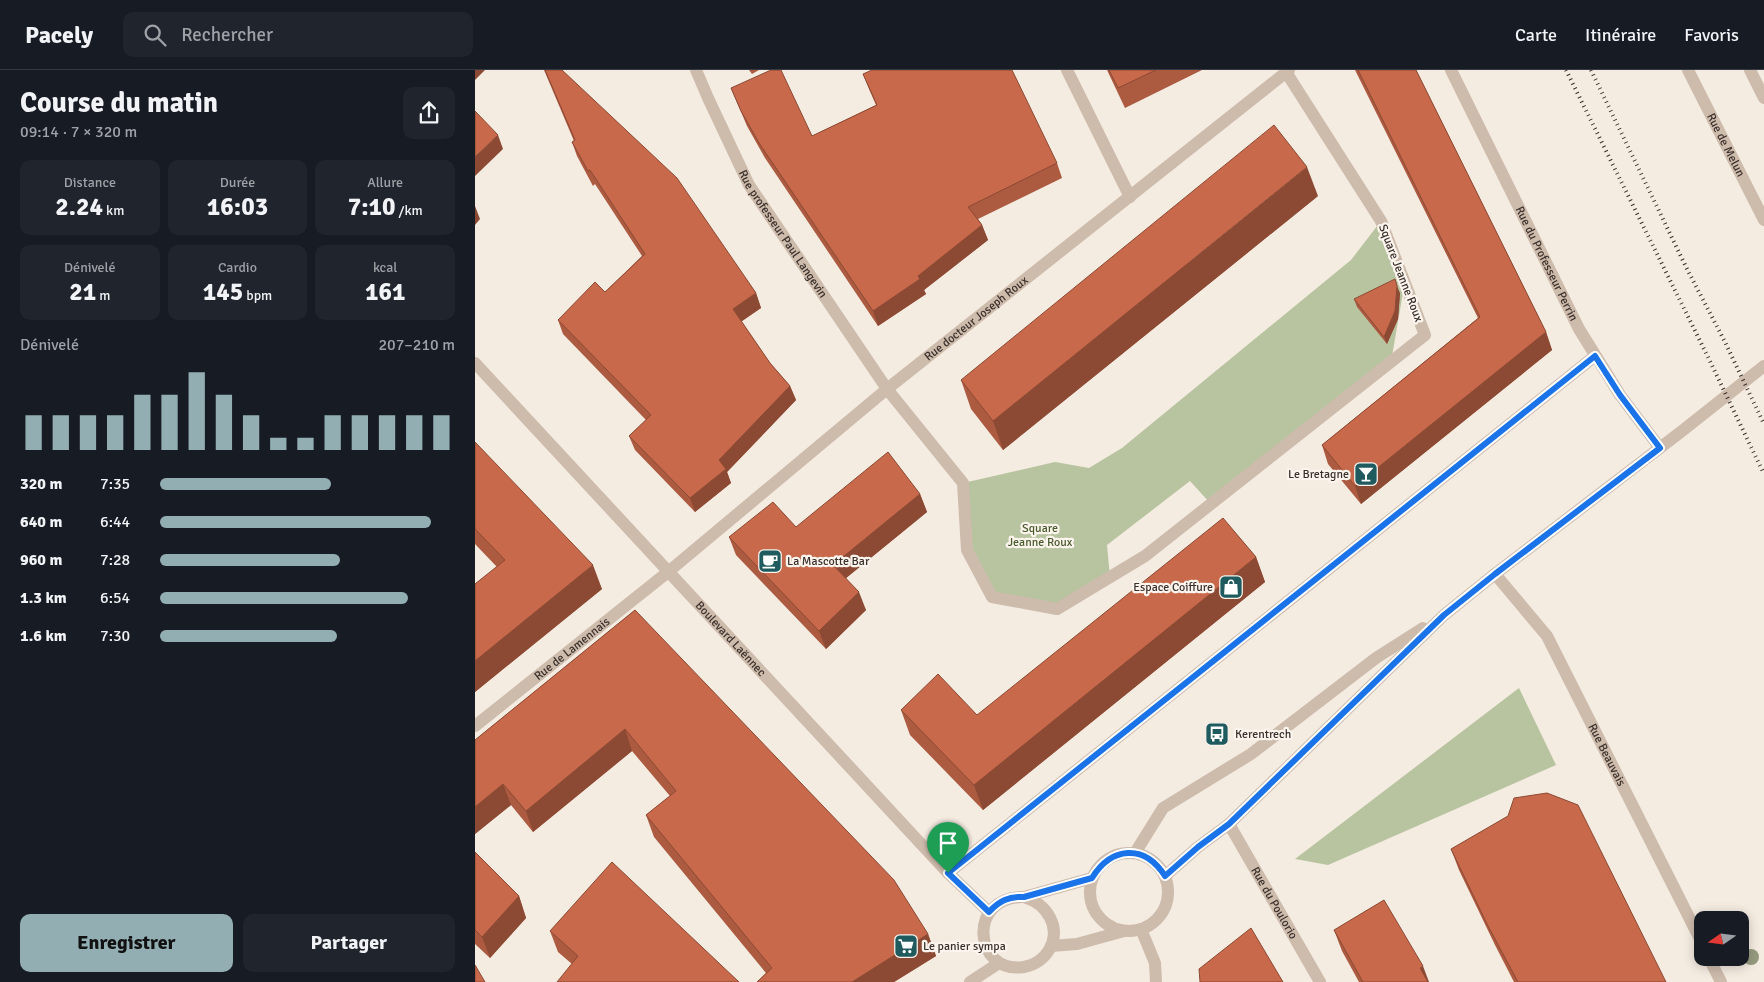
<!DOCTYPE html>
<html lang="fr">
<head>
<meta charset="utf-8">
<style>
	body { margin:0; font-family:Signika,sans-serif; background:#20242c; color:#f1f3f6; height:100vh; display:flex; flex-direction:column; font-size:19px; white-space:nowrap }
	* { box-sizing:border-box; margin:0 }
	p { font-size:16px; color:#9ea1a6 }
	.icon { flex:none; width:28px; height:28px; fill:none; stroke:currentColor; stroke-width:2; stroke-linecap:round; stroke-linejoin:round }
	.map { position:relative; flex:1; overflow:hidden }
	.drawer { display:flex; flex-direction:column; background:#171b24; width:475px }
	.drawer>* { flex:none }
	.needle { width:32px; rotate:256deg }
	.tools { position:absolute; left:1219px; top:841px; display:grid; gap:10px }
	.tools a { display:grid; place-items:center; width:55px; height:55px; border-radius:10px; background:#171b24; box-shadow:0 2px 12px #0003; font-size:25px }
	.pin { position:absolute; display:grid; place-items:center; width:42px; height:42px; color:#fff; margin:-51px -21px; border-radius:50% 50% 50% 0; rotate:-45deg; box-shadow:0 0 5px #0007 }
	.pin .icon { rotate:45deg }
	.round { display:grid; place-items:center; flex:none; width:52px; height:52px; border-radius:10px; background:#20242c }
	.summary { display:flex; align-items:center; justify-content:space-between; height:85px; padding:0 20px }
	h1 { font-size:28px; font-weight:700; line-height:38px }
	.metrics { display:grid; grid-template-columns:repeat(3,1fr); gap:8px; height:85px; padding:5px 20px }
	.metrics div { display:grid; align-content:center; border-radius:10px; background:#20242c; text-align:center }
	.metrics b { font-size:25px; font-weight:700 }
	.metrics small { font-size:14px; font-weight:400 }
	.metrics p { font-size:14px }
	.chart { height:140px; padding:10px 20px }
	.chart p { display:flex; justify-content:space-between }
	.chart svg { width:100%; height:90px; margin-top:5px; stroke:#92aeb2; stroke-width:6 }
	.action { display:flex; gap:10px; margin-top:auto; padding:10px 20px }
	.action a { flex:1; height:58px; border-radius:10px; background:#92aeb2; color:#111; font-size:20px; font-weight:700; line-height:58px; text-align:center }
	.action a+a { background:#20242c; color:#f1f3f6 }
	ul { padding:0 20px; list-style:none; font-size:16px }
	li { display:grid; grid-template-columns:80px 60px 1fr; align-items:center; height:38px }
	li i { height:12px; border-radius:6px; background:#92aeb2 }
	header { display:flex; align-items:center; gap:30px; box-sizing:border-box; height:70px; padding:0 25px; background:#171b24; border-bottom:1px solid #363941 }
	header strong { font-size:24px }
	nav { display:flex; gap:28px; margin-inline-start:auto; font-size:18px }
	.search { width:350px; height:45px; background:#20242c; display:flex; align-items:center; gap:12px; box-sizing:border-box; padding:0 18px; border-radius:10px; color:#9ea1a6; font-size:19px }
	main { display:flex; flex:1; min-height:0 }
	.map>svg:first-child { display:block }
	.green { fill:#b8c4a0 }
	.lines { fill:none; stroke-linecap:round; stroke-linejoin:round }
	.minor { stroke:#cdbbac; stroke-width:12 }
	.rail { stroke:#3b302b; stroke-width:4; stroke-dasharray:1 4; stroke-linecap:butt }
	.tree { fill:#969b7f }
	.wall { fill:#ac5a40 }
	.shaded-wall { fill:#8c4a34 }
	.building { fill:#c8694b; stroke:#8c4a34 }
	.route-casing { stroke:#fff; stroke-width:10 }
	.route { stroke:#1a73e8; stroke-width:6 }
	.labels { text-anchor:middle; stroke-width:4.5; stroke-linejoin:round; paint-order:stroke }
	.street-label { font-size:12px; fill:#3b302b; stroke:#fbf5ee }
	.poi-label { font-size:12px; fill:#3b302b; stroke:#fbf5ee; text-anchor:start }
	.park-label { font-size:12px; fill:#4a5a2e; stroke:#fbf5ee }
</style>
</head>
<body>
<header>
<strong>Pacely</strong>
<div class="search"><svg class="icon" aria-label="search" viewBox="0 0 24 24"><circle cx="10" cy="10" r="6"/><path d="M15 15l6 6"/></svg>Rechercher</div>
<nav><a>Carte</a><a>Itinéraire</a><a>Favoris</a></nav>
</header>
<main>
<section class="drawer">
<div class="summary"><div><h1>Course du matin</h1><p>09:14 · 7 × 320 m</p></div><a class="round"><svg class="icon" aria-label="share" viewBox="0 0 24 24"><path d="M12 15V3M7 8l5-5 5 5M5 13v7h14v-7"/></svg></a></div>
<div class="metrics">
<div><p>Distance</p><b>2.24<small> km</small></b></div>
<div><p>Durée</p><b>16:03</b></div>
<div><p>Allure</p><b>7:10<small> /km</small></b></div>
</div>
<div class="metrics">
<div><p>Dénivelé</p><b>21<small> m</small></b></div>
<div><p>Cardio</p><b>145<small> bpm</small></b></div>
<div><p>kcal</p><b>161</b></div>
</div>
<div class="chart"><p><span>Dénivelé</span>207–210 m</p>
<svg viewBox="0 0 160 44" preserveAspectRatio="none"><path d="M5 44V27M15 44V27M25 44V27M35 44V27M45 44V17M55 44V17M65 44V6M75 44V17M85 44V27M95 44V38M105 44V38M115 44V27M125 44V27M135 44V27M145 44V27M155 44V27"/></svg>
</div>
<ul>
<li><b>320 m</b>7:35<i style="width:58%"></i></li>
<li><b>640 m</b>6:44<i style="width:92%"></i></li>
<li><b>960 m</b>7:28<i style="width:61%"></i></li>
<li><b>1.3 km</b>6:54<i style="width:84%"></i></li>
<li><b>1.6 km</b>7:30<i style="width:60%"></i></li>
</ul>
<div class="action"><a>Enregistrer</a><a>Partager</a></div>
</section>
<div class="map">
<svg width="1289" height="912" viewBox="0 0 1289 912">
	<rect width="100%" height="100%" fill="#f4ebe1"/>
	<!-- green -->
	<g class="green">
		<path d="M906 151 930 211 916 292 736 434 715 411 632 475 635 507 582 539 517 527 492 480 488 413 580 392 614 398 647 378 876 190Z"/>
		<path d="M1044 618 1081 695 853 795 820 789Z"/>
	</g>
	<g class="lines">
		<!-- minor -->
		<g class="minor">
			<path id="s1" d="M221 0 233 28 274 115 412 319 488 413 492 480 517 527 582 539 670 486 950 265 906 151 811 2"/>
			<path d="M592 0 655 127"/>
			<path id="s2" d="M976 0 1104 259 1145 325 1185 378"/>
			<path id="s3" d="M1213 0 1289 150"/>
			<path d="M1275 0 1289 28"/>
			<path id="s4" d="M0 293 473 803 514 842"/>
			<path id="s5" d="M1020 504 1072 566 1228 875"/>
			<path id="s6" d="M0 656 193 502 412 319 814 0"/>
			<path id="s7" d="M754 754 845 912"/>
			<path d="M660 783 688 738 776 684 901 588 948 558"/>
			<circle cx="654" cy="822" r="39"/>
			<path d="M473 803 1120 286"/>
			<path d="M690 806 723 777 754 754 969 545 1020 504 1207 361 1289 296"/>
			<path d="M549 827C572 834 587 857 574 880 568 890 560 895 549 897 499 905 491 826 549 827L617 808"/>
			<path d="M666 859 680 893 681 912"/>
			<path d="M576 876 602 874 649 861"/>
			<path d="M1234 888 1246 912"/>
			<path d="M495 912 524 893"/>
		</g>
		<!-- rail -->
		<g class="rail">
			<path d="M1091 0 1232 285 1289 404"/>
			<path d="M1116 0 1213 201 1249 270 1289 354"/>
		</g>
	</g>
	<!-- trees -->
	<circle class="tree" cx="1276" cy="887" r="8"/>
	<!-- wall -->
	<g class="wall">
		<path d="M69 0H87L281 223 286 238 266 251 295 293 315 316 321 330 252 402 256 413 220 442 160 380 154 366 171 350 88 264 83 250 130 222 167 186 120 114 118 116 102 86 97 72 99 71Z"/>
		<path d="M274 0H284L277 4Z"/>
		<path d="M632 0H727L650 38Z"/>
		<path d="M880 0H941L1071 262 1077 280 886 434 853 394 847 375 1003 248Z"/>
		<path d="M388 4 582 93 587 108 503 149 507 155 513 170 449 220 451 224 403 256 290 88 272 56 256 18 337 66 401 35 394 19Z"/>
		<path d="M843 126 528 380 496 339 486 310Z"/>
		<path d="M925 223 923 249 912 274 882 237 879 229Z"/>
		<path d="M0 372 127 519 0 622V514L22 497 0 474Z"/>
		<path d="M445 424 452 442 371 508 391 540 351 579 261 485 254 467 321 457Z"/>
		<path d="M781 487 790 512 508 740 435 665 426 640 502 645Z"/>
		<path d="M160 540 453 864 461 886 419 912H282L291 903 179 767 171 745 195 726 157 681 58 762 36 735 0 764V670Z"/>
		<path d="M976 779 1191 912H1039L1020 875 984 800Z"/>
		<path d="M0 782 44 826 51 848 15 888 0 874Z"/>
		<path d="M859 860 954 912H884L867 881Z"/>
		<path d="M75 861 264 912 97 894 83 882Z"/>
	</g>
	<!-- shaded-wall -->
	<g class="shaded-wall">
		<path d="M0 0H10L0 10Z"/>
		<path d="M23 65 28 79 0 106V87Z"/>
		<path d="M832 97 843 126 528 380 518 351Z"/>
		<path d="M0 136 5 149 0 155Z"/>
		<path d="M507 155 513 170 449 220 451 224 403 256 398 241Z"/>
		<path d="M922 216 925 223 923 249 912 274 909 267Z"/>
		<path d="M281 223 286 238 263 254 258 239Z"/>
		<path d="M1071 262 1077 280 886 434 880 416Z"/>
		<path d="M315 316 321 330 252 402 256 413 220 442 215 428 244 390Z"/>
		<path d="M445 424 452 442 365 513 358 495Z"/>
		<path d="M781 487 790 512 508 740 499 715Z"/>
		<path d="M118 495 127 519 0 622V591Z"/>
		<path d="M384 522 391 540 351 579 344 561Z"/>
		<path d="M150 659 157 681 58 762 51 741Z"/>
		<path d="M28 714 36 735 0 764V737Z"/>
		<path d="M44 826 51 848 15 888 7 867Z"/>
		<path d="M453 864 461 886 419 912H377Z"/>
		<path d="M948 896 954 912H950L945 898Z"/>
	</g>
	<!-- building -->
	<g class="building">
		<path d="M70 0H87L202 108 281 223 258 239 295 293 315 316 244 390 251 399 215 428 154 366 176 345 83 250 120 212 130 222 170 184 115 100 113 101 97 72 100 70Z"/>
		<path d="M296 0H306L337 66 402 35 388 4 397 0H537L582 93 493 137 507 155 443 206 445 209 398 241 284 73 266 41 256 18Z"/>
		<path d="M634 0H681L643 18Z"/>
		<path d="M883 0H941L1071 262 880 416 847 375 1005 247Z"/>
		<path d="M0 41 23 65 0 87Z"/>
		<path d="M799 55 832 97 518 351 486 310Z"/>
		<path d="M920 209 922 216 920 241 909 267 879 229Z"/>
		<path d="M0 372 118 495 0 591V514L30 490 0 459Z"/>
		<path d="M413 382 445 424 358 495 384 522 344 561 254 467 298 432 321 457Z"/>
		<path d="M748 448 781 487 499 715 426 640 463 604 502 645Z"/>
		<path d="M160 540 419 810 453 864 377 912H282L297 898 171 745 201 721 150 659 51 741 28 714 0 737V670Z"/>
		<path d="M1072 723 1103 735 1191 912H1043L1012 854 976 779 1033 746 1039 728Z"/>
		<path d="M0 782 44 826 7 867 0 860Z"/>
		<path d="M137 792 264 912H82L103 886 75 861Z"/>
		<path d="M909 830 948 896 945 898 953 912H888L859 860Z"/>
		<path d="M776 858 808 912H725L724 899Z"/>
		<path d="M0 895 10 912H0Z"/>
	</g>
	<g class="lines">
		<!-- route casing -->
		<g class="route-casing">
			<path id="route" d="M1120 286 1145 325 1185 378 1020 504 969 545 754 754 723 777 690 806C669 773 636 777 617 808L549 827C534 826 524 831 514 842L473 803Z"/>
		</g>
		<!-- route -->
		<use href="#route" class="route"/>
	</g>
	<!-- icons -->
	<defs>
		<g id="bar-square" transform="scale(1.25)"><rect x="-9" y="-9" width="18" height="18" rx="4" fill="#1f5a5e" stroke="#fbf5ee"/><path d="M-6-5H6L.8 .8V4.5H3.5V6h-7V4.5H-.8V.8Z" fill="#fff"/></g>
		<g id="cafe-square" transform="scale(1.25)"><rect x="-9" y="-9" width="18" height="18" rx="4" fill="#1f5a5e" stroke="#fbf5ee"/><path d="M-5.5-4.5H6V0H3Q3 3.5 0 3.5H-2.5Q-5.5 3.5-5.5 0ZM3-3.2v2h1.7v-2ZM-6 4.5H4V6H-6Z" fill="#fff"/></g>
		<g id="shop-square" transform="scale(1.25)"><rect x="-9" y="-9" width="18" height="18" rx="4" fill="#1f5a5e" stroke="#fbf5ee"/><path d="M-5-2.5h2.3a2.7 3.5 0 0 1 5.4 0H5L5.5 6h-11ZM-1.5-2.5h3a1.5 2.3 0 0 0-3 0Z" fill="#fff"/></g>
		<g id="bus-square" transform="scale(1.25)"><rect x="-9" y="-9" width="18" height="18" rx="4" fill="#1f5a5e" stroke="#fbf5ee"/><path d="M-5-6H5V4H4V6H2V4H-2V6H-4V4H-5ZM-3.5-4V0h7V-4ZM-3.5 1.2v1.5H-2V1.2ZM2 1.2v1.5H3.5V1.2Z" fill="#fff"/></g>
		<g id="supermarket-square" transform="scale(1.25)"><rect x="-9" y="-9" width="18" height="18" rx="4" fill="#1f5a5e" stroke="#fbf5ee"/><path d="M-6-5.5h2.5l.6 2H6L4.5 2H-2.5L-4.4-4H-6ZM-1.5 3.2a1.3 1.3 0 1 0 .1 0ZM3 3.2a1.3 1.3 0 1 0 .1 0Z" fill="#fff"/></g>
	</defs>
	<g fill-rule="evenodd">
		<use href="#bar-square" x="891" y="404"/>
		<use href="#cafe-square" x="295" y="491"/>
		<use href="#shop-square" x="756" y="517"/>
		<use href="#bus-square" x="742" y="664"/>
		<use href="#supermarket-square" x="431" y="876"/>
	</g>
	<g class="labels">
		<!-- street labels -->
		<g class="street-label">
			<text dy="4" stroke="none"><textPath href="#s3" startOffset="84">Rue de Melun</textPath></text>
			<text dy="4" stroke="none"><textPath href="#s1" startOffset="186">Rue professeur Paul Langevin</textPath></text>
			<text dy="4" stroke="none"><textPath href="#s2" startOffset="216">Rue du Professeur Perrin</textPath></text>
			<text transform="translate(926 203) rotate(69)" y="4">Square Jeanne Roux</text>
			<text dy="4" stroke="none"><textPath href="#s6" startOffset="646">Rue docteur Joseph Roux</textPath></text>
			<text dy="4" stroke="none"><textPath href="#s4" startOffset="376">Boulevard Laënnec</textPath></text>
			<text dy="4" stroke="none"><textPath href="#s6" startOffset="124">Rue de Lamennais</textPath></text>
			<text dy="4" stroke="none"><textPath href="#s5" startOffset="214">Rue Beauvais</textPath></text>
			<text dy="4" stroke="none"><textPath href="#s7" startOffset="91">Rue du Poulorio</textPath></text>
		</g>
		<!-- poi labels -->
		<g class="poi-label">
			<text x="874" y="408" text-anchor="end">Le Bretagne</text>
			<text x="312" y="495">La Mascotte Bar</text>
			<text x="738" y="521" text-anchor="end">Espace Coiffure</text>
			<text x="760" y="668">Kerentrech</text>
			<text x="448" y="880">Le panier sympa</text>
		</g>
		<!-- park labels -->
		<g class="park-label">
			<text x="565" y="462">Square<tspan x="565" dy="14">Jeanne Roux</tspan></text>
		</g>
	</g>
</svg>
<div class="tools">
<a><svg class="needle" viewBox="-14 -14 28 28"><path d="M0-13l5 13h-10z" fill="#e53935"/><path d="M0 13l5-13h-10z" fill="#9ea1a6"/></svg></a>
</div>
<div class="pin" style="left:473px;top:803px;background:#1e9e55"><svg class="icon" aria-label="arrive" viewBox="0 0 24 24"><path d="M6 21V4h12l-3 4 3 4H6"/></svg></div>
</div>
</main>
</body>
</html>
